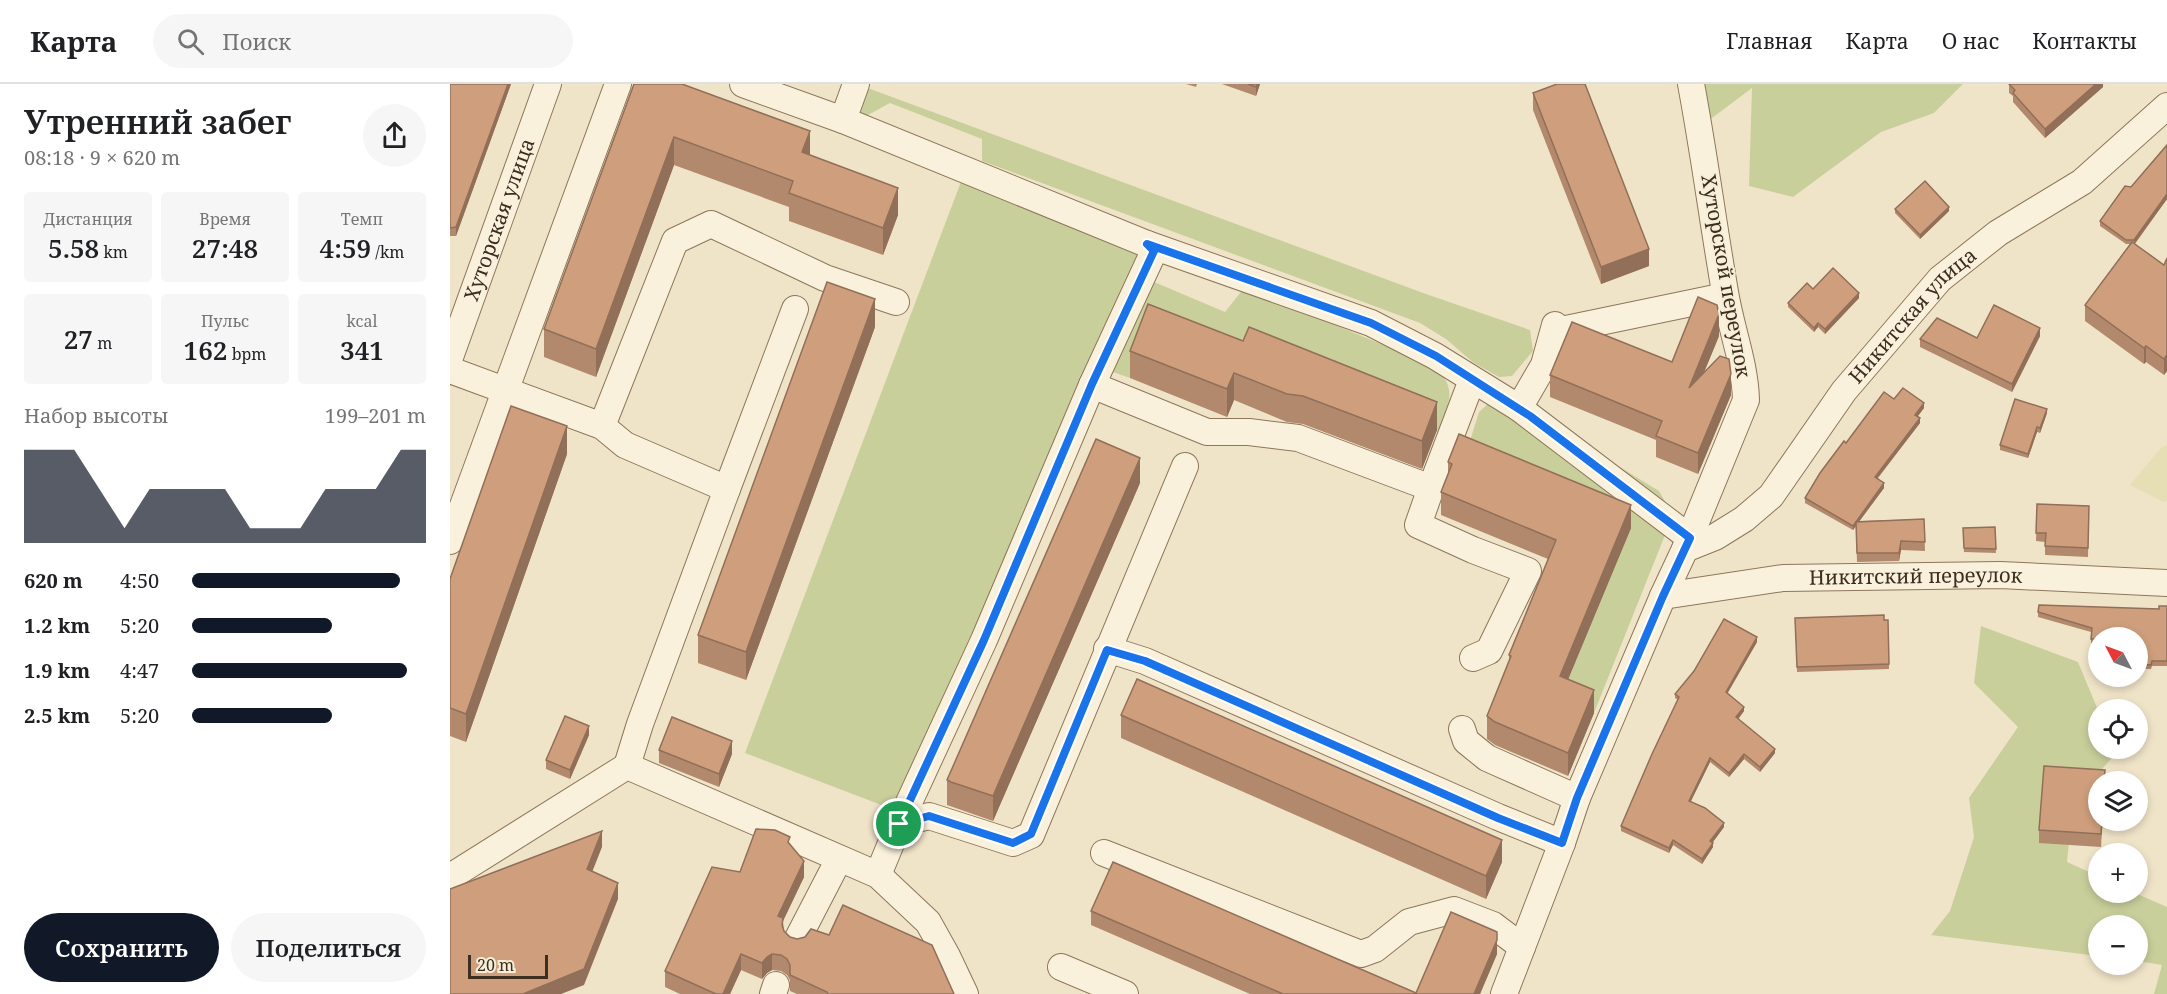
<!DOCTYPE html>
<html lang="ru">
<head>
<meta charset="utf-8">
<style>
	body { margin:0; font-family:"Noto Serif",serif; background:#f6f6f6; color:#202124; height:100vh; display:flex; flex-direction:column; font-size:22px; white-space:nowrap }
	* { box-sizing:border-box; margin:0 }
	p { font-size:20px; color:#757577 }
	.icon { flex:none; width:33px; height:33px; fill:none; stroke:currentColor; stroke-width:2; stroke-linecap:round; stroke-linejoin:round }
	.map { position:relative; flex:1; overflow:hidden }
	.details { display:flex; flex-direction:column; background:#fff; width:450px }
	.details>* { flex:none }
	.needle { width:39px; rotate:311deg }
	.controls { position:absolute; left:1638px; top:543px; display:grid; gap:12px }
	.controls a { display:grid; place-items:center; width:60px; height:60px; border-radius:50%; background:#fff; box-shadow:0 3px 9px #0003; font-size:30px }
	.scale { position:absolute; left:18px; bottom:15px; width:80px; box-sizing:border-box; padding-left:6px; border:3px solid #3d2e20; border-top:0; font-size:16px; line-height:21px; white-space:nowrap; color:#3d2e20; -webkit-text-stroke:4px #f7eed8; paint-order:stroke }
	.pin { position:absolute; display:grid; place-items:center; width:51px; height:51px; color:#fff; margin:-26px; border:3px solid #fff; border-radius:50%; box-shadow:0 2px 6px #0007 }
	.round { display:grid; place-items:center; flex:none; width:63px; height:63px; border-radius:32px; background:#f6f6f6 }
	.summary { display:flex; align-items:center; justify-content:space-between; height:102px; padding:0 24px }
	h1 { font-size:33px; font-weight:600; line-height:45px }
	.stats { display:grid; grid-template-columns:repeat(3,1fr); gap:9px; height:102px; padding:6px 24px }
	.stats div { display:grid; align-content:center; border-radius:6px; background:#f6f6f6; text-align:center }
	.stats b { font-size:26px; font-weight:600 }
	.stats small { font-size:16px; font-weight:400 }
	.stats p { font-size:16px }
	.chart { height:168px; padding:12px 24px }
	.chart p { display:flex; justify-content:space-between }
	.chart svg { width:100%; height:108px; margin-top:6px; fill:#111827; opacity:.7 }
	.cta { display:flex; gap:12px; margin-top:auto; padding:12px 24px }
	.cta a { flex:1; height:69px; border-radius:36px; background:#111827; color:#fff; font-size:24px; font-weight:600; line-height:69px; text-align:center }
	.cta a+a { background:#f6f6f6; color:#202124 }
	ul { padding:0 24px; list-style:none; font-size:20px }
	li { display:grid; grid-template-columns:96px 72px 1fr; align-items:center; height:45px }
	li i { height:15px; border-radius:8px; background:#111827 }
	header { display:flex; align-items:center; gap:36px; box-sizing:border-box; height:84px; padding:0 30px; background:#fff; border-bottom:2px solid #e0e0e0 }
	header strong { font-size:28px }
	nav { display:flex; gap:33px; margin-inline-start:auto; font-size:21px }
	.search { width:420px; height:54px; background:#f6f6f6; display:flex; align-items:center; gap:15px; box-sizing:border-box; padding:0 21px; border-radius:33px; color:#757577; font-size:22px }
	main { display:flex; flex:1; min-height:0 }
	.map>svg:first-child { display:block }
	.farmland { fill:#e6deb5 }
	.green { fill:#c9cf9b }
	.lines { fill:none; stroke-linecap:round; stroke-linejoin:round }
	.minor-casing { stroke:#8d765c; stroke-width:28 }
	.minor { stroke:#faf1dc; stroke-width:26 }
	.wall { fill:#b2896c }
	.shaded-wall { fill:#916f58 }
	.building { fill:#cf9f7d; stroke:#916f58; stroke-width:1.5 }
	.route-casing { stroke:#fff; stroke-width:12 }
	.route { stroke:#1a73e8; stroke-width:8 }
	.labels { text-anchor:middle; stroke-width:4.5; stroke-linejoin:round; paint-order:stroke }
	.street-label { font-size:20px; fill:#3d2e20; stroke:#f7eed8 }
</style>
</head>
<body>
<header>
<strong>Карта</strong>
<div class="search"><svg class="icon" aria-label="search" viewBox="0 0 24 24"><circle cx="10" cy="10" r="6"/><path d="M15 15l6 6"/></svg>Поиск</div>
<nav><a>Главная</a><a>Карта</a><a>О нас</a><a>Контакты</a></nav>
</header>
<main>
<section class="details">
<div class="summary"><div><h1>Утренний забег</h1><p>08:18 · 9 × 620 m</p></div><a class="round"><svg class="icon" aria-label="share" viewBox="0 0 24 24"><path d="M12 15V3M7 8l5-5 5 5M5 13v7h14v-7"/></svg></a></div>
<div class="stats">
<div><p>Дистанция</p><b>5.58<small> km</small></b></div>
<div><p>Время</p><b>27:48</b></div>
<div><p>Темп</p><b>4:59<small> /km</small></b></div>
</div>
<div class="stats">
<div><b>27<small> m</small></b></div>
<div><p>Пульс</p><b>162<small> bpm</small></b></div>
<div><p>kcal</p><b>341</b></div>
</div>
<div class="chart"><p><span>Набор высоты</span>199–201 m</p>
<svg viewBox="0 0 160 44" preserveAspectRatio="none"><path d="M0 44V6L10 6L20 6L30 22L40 38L50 22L60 22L70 22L80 22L90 38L100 38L110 38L120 22L130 22L140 22L150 6L160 6V44z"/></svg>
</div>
<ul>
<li><b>620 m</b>4:50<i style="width:89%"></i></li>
<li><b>1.2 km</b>5:20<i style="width:60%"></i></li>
<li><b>1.9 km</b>4:47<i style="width:92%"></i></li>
<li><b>2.5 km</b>5:20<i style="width:60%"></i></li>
</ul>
<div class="cta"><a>Сохранить</a><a>Поделиться</a></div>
</section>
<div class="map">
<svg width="1717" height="910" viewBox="0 0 1717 910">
	<rect width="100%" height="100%" fill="#f0e4c8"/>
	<!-- farmland -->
	<path class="farmland" d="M1717 361V417L1714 418 1680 401 1712 363Z"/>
	<!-- green -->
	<g class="green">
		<path d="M1251 0H1513L1484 29 1431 48 1343 113 1299 102 1302 4 1258 37Z"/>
		<path d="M415 3 976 210 1080 246 1083 267 1062 292 1049 293 1024 279 996 255 970 239 532 77V55L440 19 416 32 408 28Z"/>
		<path d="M512 95 690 166V176L570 461 442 725 295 669Z"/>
		<path d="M697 195 775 228 794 204 985 282C1008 306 999 319 989 347L799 271 680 294 657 286Z"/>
		<path d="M1040 318 1160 377 1209 407 1220 426 1215 451 1144 629 1110 615 1180 444 1014 376 1029 328Z"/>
		<path d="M1531 542 1628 578 1648 626V664L1666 665 1667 668 1623 718 1617 778 1648 792V808L1685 809 1717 823V910H1704L1712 881 1688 877V842H1648V872L1481 851 1500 827 1524 753 1519 714 1568 643 1524 599Z"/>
	</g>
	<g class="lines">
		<!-- minor casing -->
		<g class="minor-casing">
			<g id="minor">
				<path d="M293 0 393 36 697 160 921 239 985 272 1069 324 1240 454"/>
				<path d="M393 36 406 0"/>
				<path d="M1116 245 1275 212"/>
				<path id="s1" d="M0 273 98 0"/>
				<path d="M0 286 152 342 175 361 277 405 190 640 177 682"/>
				<path d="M642 301 757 348H799L848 354 981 404 1022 296"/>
				<path d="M1069 324 1094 281 1105 241"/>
				<path d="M152 342 225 157 261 140 375 194 446 218"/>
				<path d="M981 404 968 441 1023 466 1078 487 1039 567 1023 574"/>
				<path d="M277 405 345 225"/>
				<path d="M0 457 168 0"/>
				<path id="s2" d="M1235 465 1265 453 1294 435 1321 412 1394 307 1490 195 1548 149 1632 98 1717 22"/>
				<path id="s3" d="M1213 512 1333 494 1550 491 1717 499"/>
				<path d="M657 565 695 577 1048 733 1112 759"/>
				<path d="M1012 645 1016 657 1037 674 1127 714"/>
				<path d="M449 740 534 556 642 301 704 167 697 160"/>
				<path d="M654 769 911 870 925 865 959 838 1004 826 1043 841 1072 863"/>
				<path d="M428 791 449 740 479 732 563 759 581 751 735 382"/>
				<path d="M0 793 177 682 428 791 478 838 497 872 515 910"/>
				<path d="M347 856 389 775"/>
				<path d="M611 883 675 910"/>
				<path d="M323 910 326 901"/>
				<path d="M1054 910 1112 759 1127 714 1213 512 1235 465 1296 316C1295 279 1281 245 1275 208 1263 139 1254 69 1241 0"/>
			</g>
		</g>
		<!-- minor -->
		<use href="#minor" class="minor"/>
	</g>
	<!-- wall -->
	<g class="wall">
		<path d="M0 0H61L6 152H0Z"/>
		<path d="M184 0 360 71 448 131 433 171 339 137V123L224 81 146 293 94 273V245Z"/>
		<path d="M736 0H747L746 3Z"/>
		<path d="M772 0H810L806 12Z"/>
		<path d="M1559 0H1653V3L1595 54 1563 18V12L1559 9Z"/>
		<path d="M1083 9 1199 182 1151 200 1083 26Z"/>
		<path d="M1717 61V115L1685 160 1714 181 1717 174V287L1714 291 1696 278 1694 280 1635 237V221L1680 160H1676L1650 142V137L1681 103Z"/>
		<path d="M1445 125 1499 127 1470 155 1445 129Z"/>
		<path d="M1363 205 1409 214 1375 250 1368 243 1364 248 1338 223V219Z"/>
		<path d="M698 220 987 346 972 385 853 340 837 338 784 316 777 333 680 294V267Z"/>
		<path d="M425 243 296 596 248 579V551Z"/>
		<path d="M1269 252 1254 288 1281 311 1248 390 1206 373V356L1100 313V291L1222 278Z"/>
		<path d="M1590 252 1562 308 1470 263V255Z"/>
		<path d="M1444 315 1474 324 1467 333 1470 339 1428 394 1434 404 1409 437 1474 435 1475 467 1451 466 1449 477 1407 478 1406 442 1403 446 1355 419V414Z"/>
		<path d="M1597 329 1590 349 1587 348 1578 374 1550 366V361Z"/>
		<path d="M117 370 16 658 0 652V495Z"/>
		<path d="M998 378 1181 444 1118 595 1144 629 1118 692 1045 661 1037 655V632L1059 579V571L1098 475 991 431V408L998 390Z"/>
		<path d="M690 399 543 737 497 721V696Z"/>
		<path d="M1587 420 1639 422 1638 473 1595 471V458L1586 457Z"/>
		<path d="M1545 443 1546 469 1514 468 1513 444Z"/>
		<path d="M1717 522V582H1702L1701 585H1688V554H1648V568H1646V559H1641V548L1588 533V528L1709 525Z"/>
		<path d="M1345 534 1439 580V585L1347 588Z"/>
		<path d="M1307 558 1277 609 1294 627 1288 635 1325 669 1310 688 1294 675 1279 693 1260 678 1241 717 1274 743 1262 759 1263 763 1252 780 1223 761 1219 769 1171 747V742L1228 616 1225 614V610Z"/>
		<path d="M671 631 1052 778 1036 815 671 654Z"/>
		<path d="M139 651 120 695 96 685V676Z"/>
		<path d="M209 666 282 670 269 703 209 679Z"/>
		<path d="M1655 698 1651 763 1589 759V746Z"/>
		<path d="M340 760 354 793 333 837 334 847 340 853 504 910H347L340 907V896L337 891 331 887 322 886 317 889 312 895 291 886 280 910H230L215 903V887L290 788Z"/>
		<path d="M641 827 966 909 1047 870 1030 910H800L641 841Z"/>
	</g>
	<!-- shaded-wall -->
	<g class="shaded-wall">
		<path d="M58 0H61L6 152V143Z"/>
		<path d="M807 0H810L806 12V3Z"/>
		<path d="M1646 0H1653V3L1595 54V45Z"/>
		<path d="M360 47V75L352 68Z"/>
		<path d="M224 53V81L146 293V265Z"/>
		<path d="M448 104V131L433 171V144Z"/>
		<path d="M1717 110V115L1684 160V156Z"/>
		<path d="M1499 123V127L1470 155V151Z"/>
		<path d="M1199 165V182L1151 200V183Z"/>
		<path d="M1409 209V214L1375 250V245Z"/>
		<path d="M425 215V243L296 596V568Z"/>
		<path d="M1269 230V252L1239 325V304Z"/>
		<path d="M1368 239V243L1364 248V244Z"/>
		<path d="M1590 244V252L1562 308V300Z"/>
		<path d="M1696 262V278L1694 280V264Z"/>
		<path d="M1717 271V287L1714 291V275Z"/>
		<path d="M784 289V316L777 333V305Z"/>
		<path d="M1281 290V311L1248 390V369Z"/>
		<path d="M987 318V346L972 385V357Z"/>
		<path d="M1474 319V324L1465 336V331Z"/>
		<path d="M1597 325V329L1590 349V344Z"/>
		<path d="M1470 334V339L1425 397V393Z"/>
		<path d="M117 342V370L16 658V630Z"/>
		<path d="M1587 343V348L1578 374V370Z"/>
		<path d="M690 374V399L543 737V712Z"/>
		<path d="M1434 399V404L1403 446V442Z"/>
		<path d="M1181 421V444L1110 615V592Z"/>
		<path d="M1451 457V466L1449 477V469Z"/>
		<path d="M1307 553V558L1276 612V608Z"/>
		<path d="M1144 606V629L1118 692V669Z"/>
		<path d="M1294 623V627L1286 638V633Z"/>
		<path d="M139 642V651L120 695V686Z"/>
		<path d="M282 657V670L269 703V690Z"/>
		<path d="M1325 665V669L1310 688V683Z"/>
		<path d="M1294 670V675L1279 693V689Z"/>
		<path d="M1260 674V678L1239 721V717Z"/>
		<path d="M1274 739V743L1260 762V757Z"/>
		<path d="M152 747V763L137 801V785Z"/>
		<path d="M1052 756V778L1036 815V792Z"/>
		<path d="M1223 756V761L1219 769V764Z"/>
		<path d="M1263 759V763L1252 780V775Z"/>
		<path d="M354 777V793L333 837V850L328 832Z"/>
		<path d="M168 799V815L134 901 111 910H73Z"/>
		<path d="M1047 856V870L1030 910H1024Z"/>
		<path d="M291 870V886L280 910H273Z"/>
		<path d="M322 870V886L317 889 312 895V879L317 873Z"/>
	</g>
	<!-- building -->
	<g class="building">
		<path d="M0 0H58L6 143 0 144Z"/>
		<path d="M184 0H232L360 47 352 68 448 104 433 144 339 109 343 97 224 53 146 265 94 245Z"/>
		<path d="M798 0H807L806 3Z"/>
		<path d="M1107 0H1135L1199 165 1151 183 1083 9Z"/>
		<path d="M1559 0H1646L1595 45 1563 9 1565 6Z"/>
		<path d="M1717 61V110L1684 156H1676L1650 137 1675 102 1681 103Z"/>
		<path d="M1475 97 1499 123 1470 151 1445 125Z"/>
		<path d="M1682 158 1714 181 1717 174V271L1714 275 1696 262 1694 264 1635 221Z"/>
		<path d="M1383 184 1409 209 1375 245 1368 239 1364 244 1338 219 1357 199 1363 205Z"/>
		<path d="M377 198 425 215 296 568 248 551Z"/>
		<path d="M1248 213 1267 221 1269 230 1239 304 1270 272 1279 275 1281 290 1248 369 1206 352 1212 337 1100 291 1122 238 1222 278Z"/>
		<path d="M698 220 793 257 799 243 987 318 972 357 853 312 837 310 784 289 777 305 680 267Z"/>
		<path d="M1544 221 1590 244 1562 300 1470 255 1487 234 1527 254Z"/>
		<path d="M1453 304 1474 319 1465 331 1470 334 1425 393 1434 399 1403 442 1355 414 1370 389 1394 357 1396 359 1434 308 1444 315Z"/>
		<path d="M1565 315 1597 325 1590 344 1587 343 1578 370 1550 361Z"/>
		<path d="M61 322 117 342 16 630 0 624V495Z"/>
		<path d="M1009 350 1181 421 1110 592 1144 606 1118 669 1045 638 1037 632 1061 572 1059 571 1106 456 991 408 1002 380 998 378Z"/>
		<path d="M646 355 690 374 543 712 501 698 497 696Z"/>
		<path d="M1587 420 1639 422 1638 464 1595 462 1596 449H1586Z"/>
		<path d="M1474 435 1475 458 1451 457 1449 469H1407L1406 438Z"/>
		<path d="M1545 443 1546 465 1514 464 1513 444Z"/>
		<path d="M1589 521 1709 525V522H1717V577H1702L1701 581 1688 580V554H1648V564H1646V555H1641L1642 544 1588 528Z"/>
		<path d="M1434 531V536H1438L1439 580 1347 583 1345 534Z"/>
		<path d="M1274 535 1307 553 1276 608 1294 623 1286 633 1325 665 1310 683 1294 670 1279 689 1260 674 1239 717 1255 724 1274 739 1260 757 1263 759 1252 775 1223 756 1219 764 1171 742 1202 670 1229 613 1225 610 1244 587Z"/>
		<path d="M687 595 1052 756 1036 792 671 631Z"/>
		<path d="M115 632 139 642 120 686 96 676Z"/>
		<path d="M222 633 282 657 269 690 209 666Z"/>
		<path d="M1594 682 1655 686 1654 698H1648V736H1652L1651 750 1589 746Z"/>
		<path d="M306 745 325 746 340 753 338 758 354 777 328 832 333 834 332 841 334 847 340 853 347 855 355 853 361 845 379 851 393 821 482 861 504 910H378L377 908 340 891V881L337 875 331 871 322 870 317 873 312 879 291 870 273 910H266L215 887 262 783 290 788Z"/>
		<path d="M152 747 137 785 168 799 134 885 73 910H0V805Z"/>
		<path d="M663 778 966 909 1001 828 1045 847 1047 848V856L1024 910H833L641 827Z"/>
	</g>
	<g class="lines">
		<!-- route casing -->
		<g class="route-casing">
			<path id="route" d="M697 160 921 239 986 272 1080 332 1240 454 1213 512 1127 714 1112 759 1048 734 695 577 657 566 581 750 563 759 479 732 449 740 534 556 642 300 704 167Z"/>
		</g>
		<!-- route -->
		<use href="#route" class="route"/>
	</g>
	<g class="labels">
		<!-- street labels -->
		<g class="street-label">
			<text dy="7" stroke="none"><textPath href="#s1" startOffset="146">Хуторская улица</textPath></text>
			<text transform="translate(1276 192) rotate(80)" y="7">Хуторской переулок</text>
			<text dy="7" stroke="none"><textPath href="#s2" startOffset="332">Никитская улица</textPath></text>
			<text dy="7" stroke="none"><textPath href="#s3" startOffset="254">Никитский переулок</textPath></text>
		</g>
	</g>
</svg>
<div class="controls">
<a><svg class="needle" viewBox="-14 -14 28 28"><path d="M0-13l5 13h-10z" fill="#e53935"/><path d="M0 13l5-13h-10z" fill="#757577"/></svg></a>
<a><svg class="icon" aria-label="locate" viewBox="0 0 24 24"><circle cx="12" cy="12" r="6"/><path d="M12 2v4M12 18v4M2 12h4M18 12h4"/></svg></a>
<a><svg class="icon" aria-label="layers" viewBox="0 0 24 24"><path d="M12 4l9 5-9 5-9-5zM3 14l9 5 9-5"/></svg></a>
<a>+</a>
<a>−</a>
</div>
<div class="scale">20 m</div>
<div class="pin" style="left:449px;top:740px;background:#1e9e55"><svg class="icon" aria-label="arrive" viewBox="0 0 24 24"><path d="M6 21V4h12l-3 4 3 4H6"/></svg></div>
</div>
</main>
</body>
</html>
